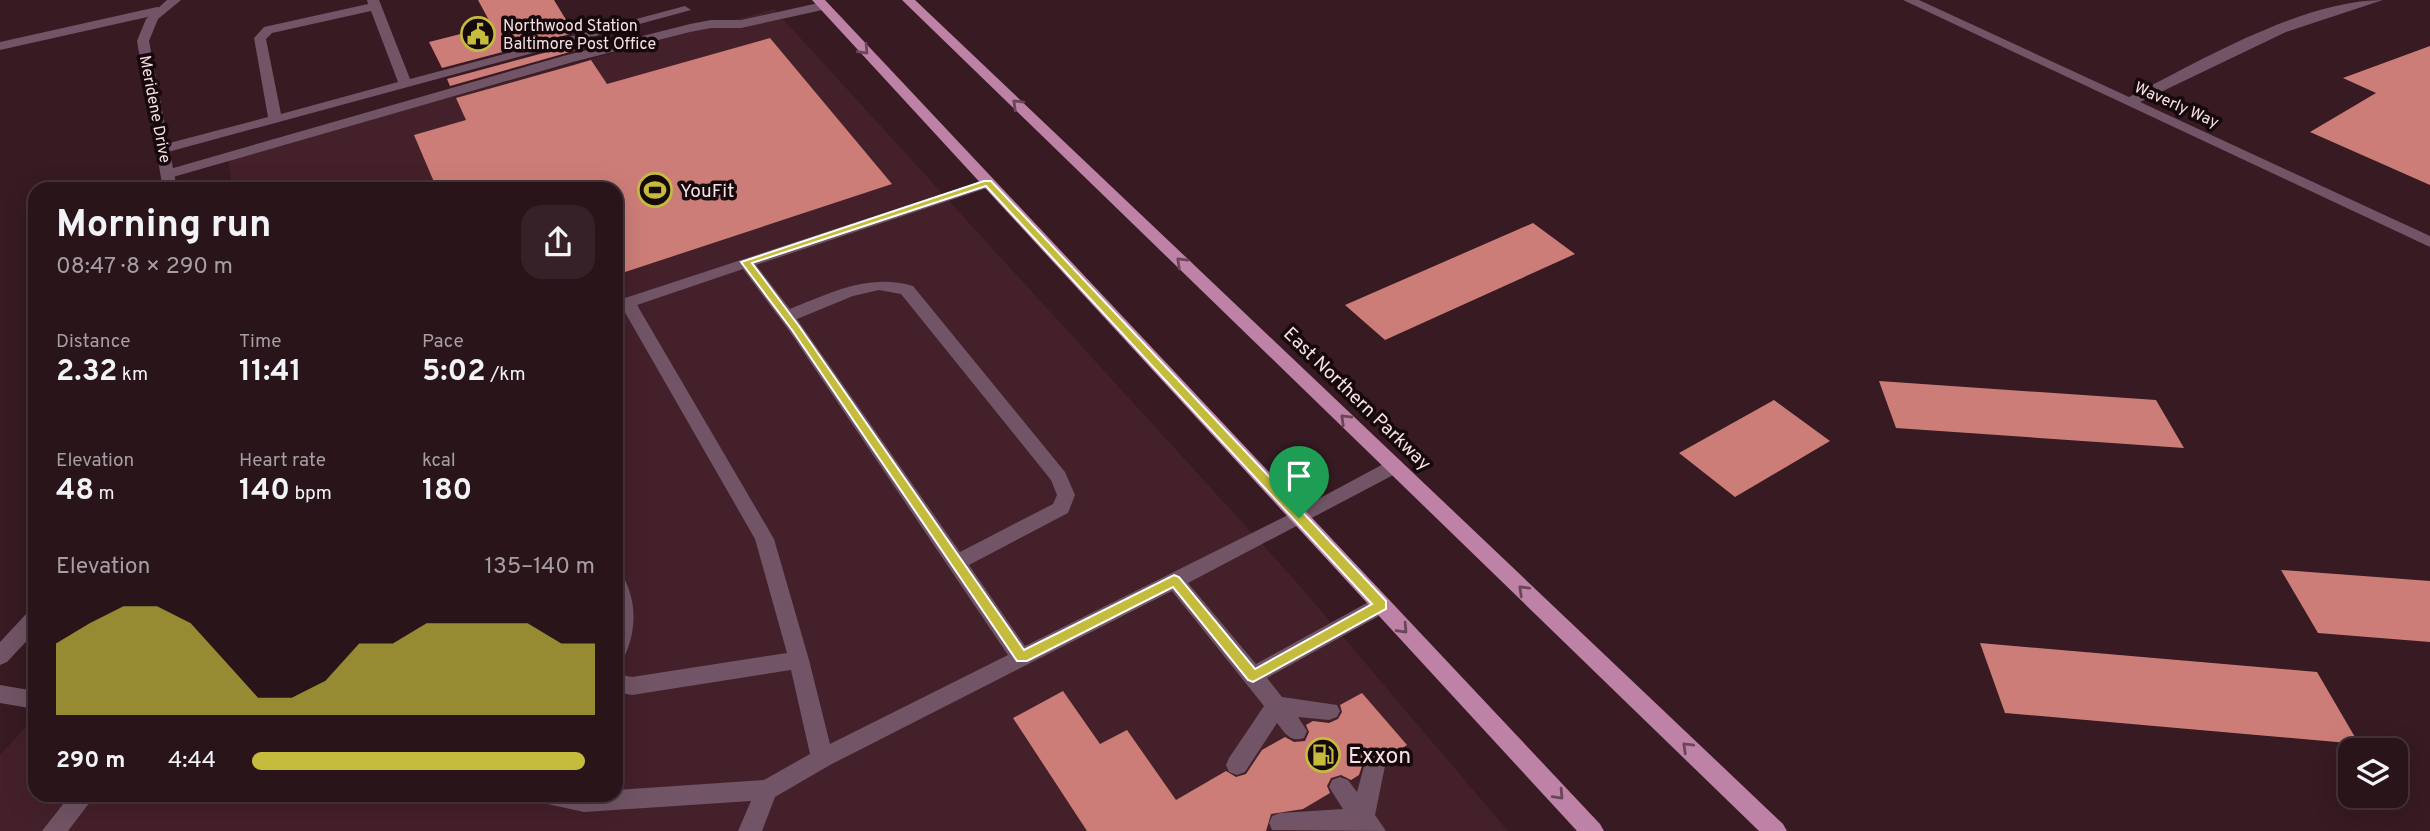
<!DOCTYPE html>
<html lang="en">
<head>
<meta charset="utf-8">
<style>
	body { margin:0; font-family:Overpass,sans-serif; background:#352127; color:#f1f3f6; height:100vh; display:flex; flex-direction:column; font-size:26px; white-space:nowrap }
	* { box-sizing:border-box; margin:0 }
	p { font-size:23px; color:#a59ea2 }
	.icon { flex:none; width:38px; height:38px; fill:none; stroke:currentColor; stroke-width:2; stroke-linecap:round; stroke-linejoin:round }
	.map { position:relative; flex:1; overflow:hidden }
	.panel { position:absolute; left:28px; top:182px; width:595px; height:620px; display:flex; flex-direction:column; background:#29141a; border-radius:21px; box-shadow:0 7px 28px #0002,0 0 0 2px #453339 }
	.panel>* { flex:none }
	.buttons { position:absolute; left:2338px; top:738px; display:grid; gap:14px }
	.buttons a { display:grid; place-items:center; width:70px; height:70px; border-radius:14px; background:#29141a; box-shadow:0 7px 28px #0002,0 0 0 2px #453339; font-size:35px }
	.pin { position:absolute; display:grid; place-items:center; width:60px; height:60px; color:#fff; margin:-72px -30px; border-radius:50% 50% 50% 0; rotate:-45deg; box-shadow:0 0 7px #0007 }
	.pin .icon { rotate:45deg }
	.round { display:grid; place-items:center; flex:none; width:74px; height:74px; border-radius:21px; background:#352127 }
	.overview { display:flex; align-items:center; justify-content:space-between; height:119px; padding:0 28px }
	h1 { font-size:38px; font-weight:700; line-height:52px }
	.figures { display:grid; grid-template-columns:repeat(3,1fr); gap:10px; height:119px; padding:7px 28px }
	.figures div { display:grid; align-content:center }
	.figures b { font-size:30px; font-weight:700 }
	.figures small { font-size:19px; font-weight:400 }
	.figures p { font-size:19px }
	.chart { height:196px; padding:14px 28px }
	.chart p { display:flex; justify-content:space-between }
	.chart svg { width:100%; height:126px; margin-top:7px; fill:#c5bc3d; opacity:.7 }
	ul { padding:0 28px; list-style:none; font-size:23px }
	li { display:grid; grid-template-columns:112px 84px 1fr; align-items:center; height:52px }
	li i { height:18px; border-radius:9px; background:#c5bc3d }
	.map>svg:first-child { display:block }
	.built { fill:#44202a }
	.building { fill:#cd7d78 }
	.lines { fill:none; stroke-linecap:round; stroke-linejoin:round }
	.lane { fill:#715465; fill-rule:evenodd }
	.street { fill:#715465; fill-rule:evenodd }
	.primary { fill:#bd82a5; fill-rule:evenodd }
	.oneway { stroke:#6a4658 }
	.route { fill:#c5bc3d; stroke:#fff; stroke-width:2; fill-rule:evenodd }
	.labels { text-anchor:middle; stroke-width:7; stroke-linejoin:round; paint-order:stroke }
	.far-poi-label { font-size:16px; fill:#f6e0e5; stroke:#16090c; text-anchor:start }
	.far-street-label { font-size:16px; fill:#f6e0e5; stroke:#16090c }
	.poi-label { font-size:19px; fill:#f6e0e5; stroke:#16090c; text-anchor:start }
	.street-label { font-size:19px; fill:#f6e0e5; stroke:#16090c }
	.near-poi-label { font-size:23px; fill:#f6e0e5; stroke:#16090c; text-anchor:start }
</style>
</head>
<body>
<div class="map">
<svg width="2430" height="831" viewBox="0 0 2430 831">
	<rect width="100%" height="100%" fill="#371a22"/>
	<!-- built -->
	<path class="built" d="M774 9 1293 578 1508 831H0V755L35 717V794H616V189H232L228 158Z"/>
	<!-- building -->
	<g class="building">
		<path d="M478 0H554L574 33 442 68 429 42 492 26Z"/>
		<path d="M770 38 892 184 616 275V189H437L414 135 466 120 456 98 574 65 591 60 607 84Z"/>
		<path d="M581 43 584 48 450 86 447 79Z"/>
		<path d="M2430 46V185L2310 132 2376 93 2343 78Z"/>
		<path d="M1533 223 1575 254 1385 340 1345 305Z"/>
		<path d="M1879 381 2156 400 2184 448 1896 428Z"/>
		<path d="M1774 400 1830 441 1735 497 1679 453Z"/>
		<path d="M2281 570 2430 581V642L2318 633Z"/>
		<path d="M1980 643 2317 672 2359 744 2005 713Z"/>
		<path d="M1063 691 1100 744 1127 730 1176 800 1226 771 1236 777 1246 774 1262 750 1285 737 1294 742 1305 741 1309 732 1306 725 1313 721 1329 723 1338 719 1342 712 1340 705 1362 693 1407 745 1385 759 1375 754 1365 757 1359 775 1351 780 1341 775 1331 778 1327 786 1330 793 1303 809 1271 814 1266 831H1087L1013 718Z"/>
	</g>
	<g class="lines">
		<!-- lane -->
		<g class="lane">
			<path d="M367 0H379L410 79 685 6 691 10 168 152H158V146L268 117 254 38 264 27 368 4ZM371 11 398 82 281 114 266 39 272 33Z"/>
			<path d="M823 2 829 6 827 9 741 28H711L690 32 573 62 173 177 168 178 161 174 163 171 563 56 690 24 711 20H741Z"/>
			<path d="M157 7 161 8V14L0 50V42Z"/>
			<path d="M988 179 993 180V186L756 265 790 309C830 293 869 273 913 286L1065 472 1075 495 1068 513 969 565 1025 646 1292 513 1389 461H1401L1404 466 1401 471 1188 583 1256 664 1374 599 1381 597 1388 599 1391 605 1388 611 1267 678 1282 697 1337 705 1340 711 1337 717 1329 720 1298 717 1307 731 1304 738C1290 743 1285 733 1277 723L1245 772 1237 775 1229 772 1226 765 1229 758 1264 706 1172 591 830 765 775 797 762 831H738L751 801 584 812 534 801 531 794H616V790L764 780 810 754 791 670 632 695 616 692V674L632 677 787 653 755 539 623 309H616V301ZM743 269 790 332 1008 655 830 744 809 660 774 539 637 305ZM879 290 901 294 1051 480 1057 495 1053 504 960 552 797 319 853 296Z"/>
			<path d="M616 573 623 576C637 602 637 632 623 659L616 661Z"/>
			<path d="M0 685 35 691V709L0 703Z"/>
			<path d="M1374 756 1382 759 1385 766 1375 815 1386 831 1272 830 1269 823 1272 816 1280 813 1343 809 1329 787 1332 780 1340 777 1348 780 1357 792 1366 759Z"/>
			<path d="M71 794H96L68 831H42Z"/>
		</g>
		<!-- street -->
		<g class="street">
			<path d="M167 0H181L158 19 149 41 177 189H163L137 41 146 19Z"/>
			<path d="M1903 0H1919L2129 97C2200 61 2303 0 2383 0L2286 32 2140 102 2430 236V247Z"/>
			<path d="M35 610V632L7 662 0 665V642L28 612Z"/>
		</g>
		<!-- primary -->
		<g class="primary">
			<path d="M812 0H825L1600 824 1604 831H1577Z"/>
			<path d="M902 0H915L1783 824 1787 831H1759Z"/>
		</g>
	</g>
	<!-- one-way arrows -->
	<defs><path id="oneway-chevron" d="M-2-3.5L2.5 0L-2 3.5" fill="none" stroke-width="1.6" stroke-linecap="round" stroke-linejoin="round" transform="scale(1.75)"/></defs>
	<g class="oneway">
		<use href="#oneway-chevron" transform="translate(864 50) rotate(47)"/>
		<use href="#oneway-chevron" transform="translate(1017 104) rotate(-136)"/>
		<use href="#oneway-chevron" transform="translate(1181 262) rotate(-136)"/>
		<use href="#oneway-chevron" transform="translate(1345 419) rotate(-136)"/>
		<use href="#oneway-chevron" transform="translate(1523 590) rotate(-136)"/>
		<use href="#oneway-chevron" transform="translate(1403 629) rotate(47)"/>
		<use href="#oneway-chevron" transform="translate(1687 747) rotate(-136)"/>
		<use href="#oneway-chevron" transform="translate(1559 795) rotate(47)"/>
	</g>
	<!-- route -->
	<path class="route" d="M984 181H991L1386 601V609L1253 682 1248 680 1173 587 1027 661H1017L792 330 741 262ZM986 186 1372 604 1255 669 1179 577 1174 575 1024 650 799 326 752 263Z"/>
	<!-- icons -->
	<defs>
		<g id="civic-ring" transform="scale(1.75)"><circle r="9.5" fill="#16090c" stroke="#c5bc3d" stroke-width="1.5"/><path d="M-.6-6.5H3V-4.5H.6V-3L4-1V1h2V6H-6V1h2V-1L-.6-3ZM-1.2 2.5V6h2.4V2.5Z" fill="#c5bc3d"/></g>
		<g id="stadium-ring" transform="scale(1.75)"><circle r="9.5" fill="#16090c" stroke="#c5bc3d" stroke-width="1.5"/><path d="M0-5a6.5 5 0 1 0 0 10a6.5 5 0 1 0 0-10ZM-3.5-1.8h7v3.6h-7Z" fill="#c5bc3d"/></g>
		<g id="fuel-ring" transform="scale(1.75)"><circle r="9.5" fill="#16090c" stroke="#c5bc3d" stroke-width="1.5"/><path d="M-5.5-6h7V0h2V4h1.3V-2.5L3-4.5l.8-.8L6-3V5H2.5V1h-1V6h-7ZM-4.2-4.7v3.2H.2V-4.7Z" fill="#c5bc3d"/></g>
	</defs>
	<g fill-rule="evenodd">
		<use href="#civic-ring" x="478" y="34"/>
		<use href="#stadium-ring" x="655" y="190"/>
		<use href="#fuel-ring" x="1323" y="755"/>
	</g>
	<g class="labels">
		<!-- far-poi labels -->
		<g class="far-poi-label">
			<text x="503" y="31">Northwood Station<tspan x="503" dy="18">Baltimore Post Office</tspan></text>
		</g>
		<!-- far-street labels -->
		<g class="far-street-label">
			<text transform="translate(2177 104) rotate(24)" y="6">Waverly Way</text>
			<text transform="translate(156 109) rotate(79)" y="6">Meridene Drive</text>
		</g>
		<!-- poi labels -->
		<g class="poi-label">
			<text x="680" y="197">YouFit</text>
		</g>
		<!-- street labels -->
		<g class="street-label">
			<text transform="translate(1358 398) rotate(44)" y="7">East Northern Parkway</text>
		</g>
		<!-- near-poi labels -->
		<g class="near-poi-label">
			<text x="1348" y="763">Exxon</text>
		</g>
	</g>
</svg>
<div class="buttons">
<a><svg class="icon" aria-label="layers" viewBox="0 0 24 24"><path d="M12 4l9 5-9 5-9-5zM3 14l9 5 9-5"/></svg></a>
</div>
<div class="pin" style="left:1299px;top:518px;background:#1e9e55"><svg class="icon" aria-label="arrive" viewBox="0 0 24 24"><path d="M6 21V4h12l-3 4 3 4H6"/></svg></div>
<section class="panel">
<div class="overview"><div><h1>Morning run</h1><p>08:47 · 8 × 290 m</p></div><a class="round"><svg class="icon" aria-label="share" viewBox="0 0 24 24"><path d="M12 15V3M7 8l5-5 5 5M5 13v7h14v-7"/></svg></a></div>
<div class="figures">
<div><p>Distance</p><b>2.32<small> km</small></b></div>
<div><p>Time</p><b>11:41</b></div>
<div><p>Pace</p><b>5:02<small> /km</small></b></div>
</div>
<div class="figures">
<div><p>Elevation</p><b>48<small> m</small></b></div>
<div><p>Heart rate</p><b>140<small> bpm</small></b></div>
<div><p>kcal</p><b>180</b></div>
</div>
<div class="chart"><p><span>Elevation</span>135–140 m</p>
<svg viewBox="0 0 160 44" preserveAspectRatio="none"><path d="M0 44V19L10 12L20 6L30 6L40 12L50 25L60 38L70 38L80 32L90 19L100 19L110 12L120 12L130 12L140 12L150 19L160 19V44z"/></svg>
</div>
<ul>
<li><b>290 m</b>4:44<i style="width:97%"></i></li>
</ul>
</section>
</div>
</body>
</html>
